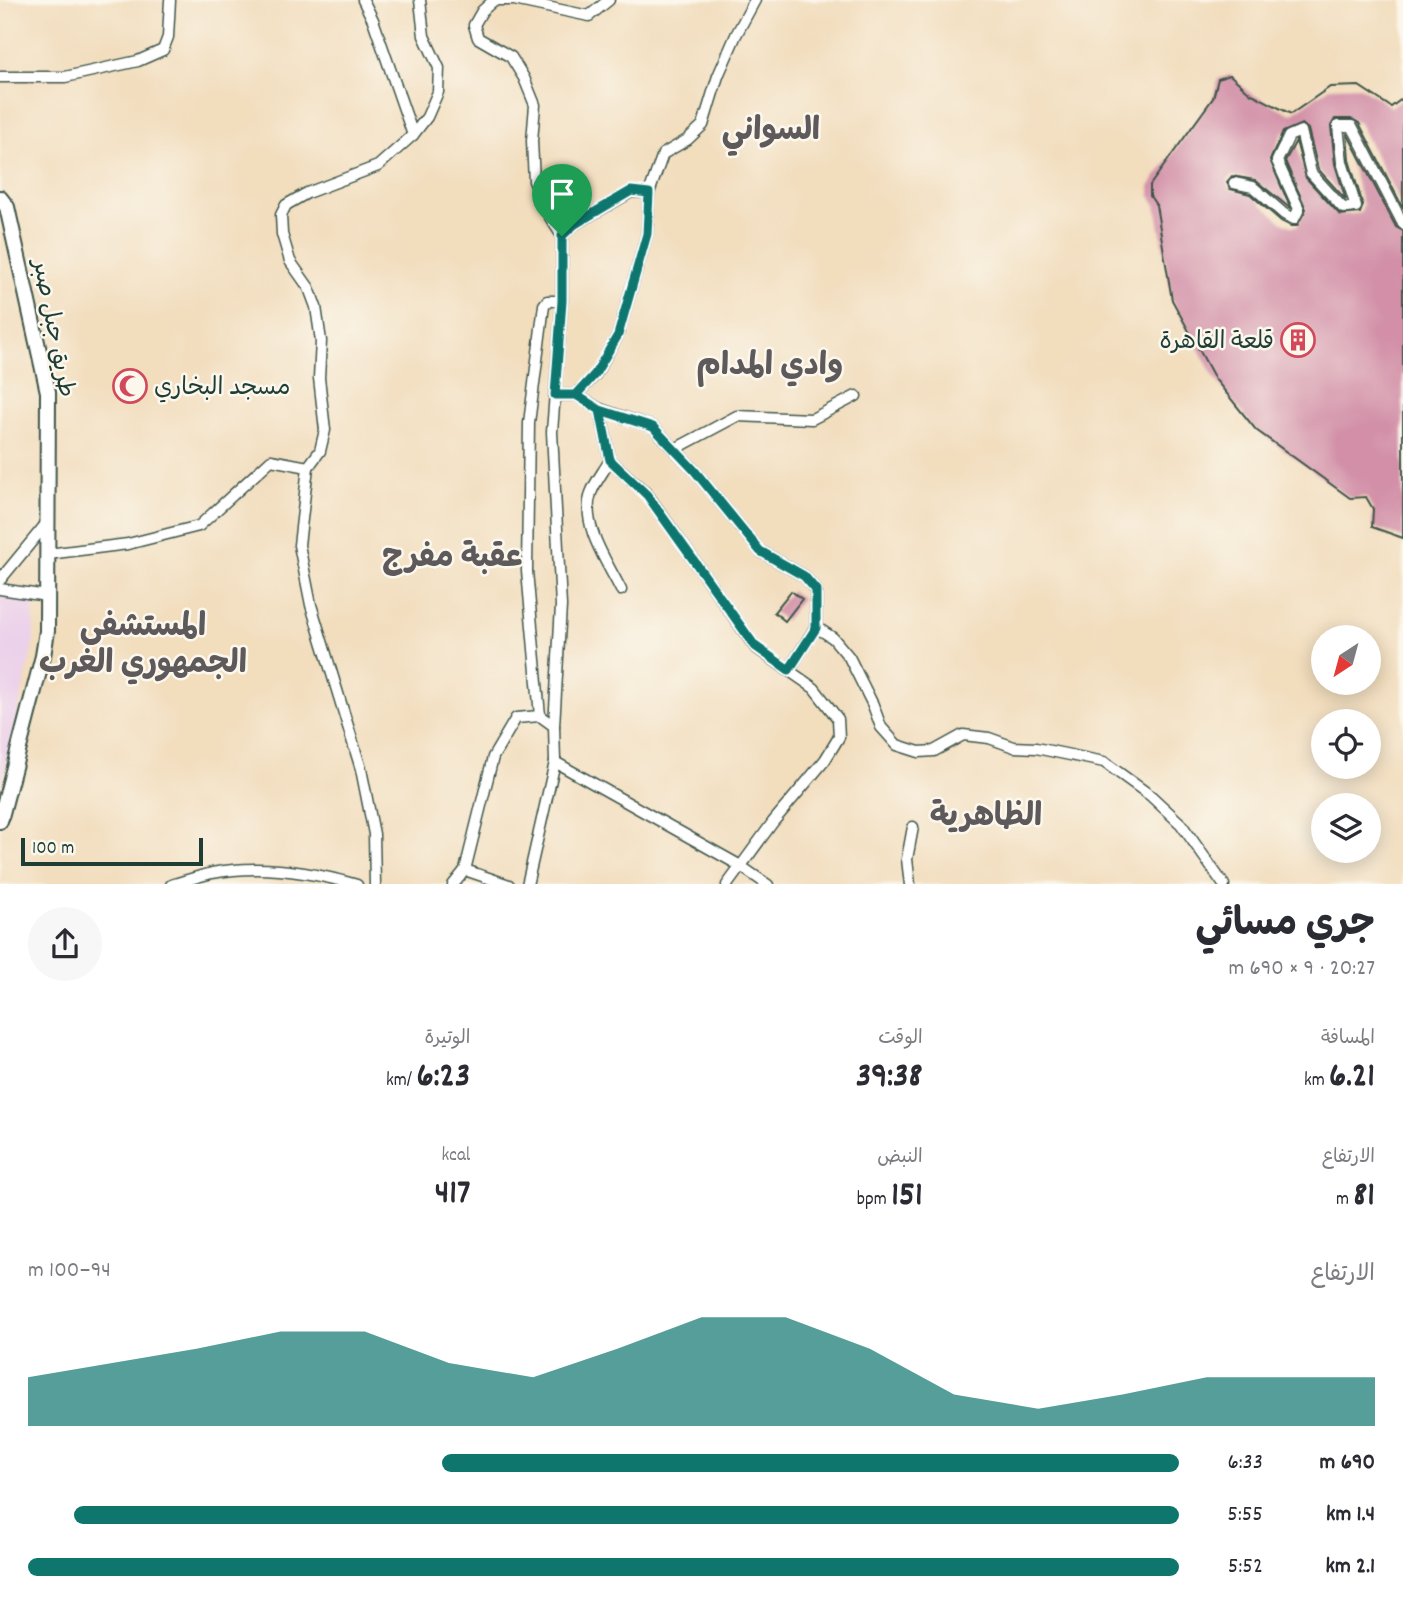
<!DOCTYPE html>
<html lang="ar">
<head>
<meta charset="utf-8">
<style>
	body { margin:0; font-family:Dekko,"Playpen Sans Arabic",sans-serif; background:#f7f7f7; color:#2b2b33; direction:rtl; height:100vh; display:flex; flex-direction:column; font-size:26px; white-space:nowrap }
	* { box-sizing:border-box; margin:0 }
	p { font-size:23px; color:#7c7c81 }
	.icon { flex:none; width:38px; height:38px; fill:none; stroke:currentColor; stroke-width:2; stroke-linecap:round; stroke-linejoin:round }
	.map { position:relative; height:884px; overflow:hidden; direction:ltr }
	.details { display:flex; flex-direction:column; background:#fff; flex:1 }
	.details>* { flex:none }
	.needle { width:46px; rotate:216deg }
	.controls { position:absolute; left:1311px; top:625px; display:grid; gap:14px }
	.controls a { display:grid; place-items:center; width:70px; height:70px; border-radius:50%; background:#fff; box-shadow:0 4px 18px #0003; font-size:35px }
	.scale { position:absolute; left:21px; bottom:18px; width:182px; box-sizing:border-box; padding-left:7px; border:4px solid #1f3d34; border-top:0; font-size:19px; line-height:24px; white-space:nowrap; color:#1f3d34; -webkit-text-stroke:5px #fbf7ec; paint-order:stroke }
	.pin { position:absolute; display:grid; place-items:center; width:60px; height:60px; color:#fff; margin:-72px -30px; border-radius:50% 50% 50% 0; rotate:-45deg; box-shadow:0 0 7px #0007 }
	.pin .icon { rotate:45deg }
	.round { display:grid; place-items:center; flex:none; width:74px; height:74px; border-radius:37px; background:#f7f7f7 }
	.summary { display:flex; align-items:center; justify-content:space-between; height:119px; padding:0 28px }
	h1 { font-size:38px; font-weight:700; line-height:52px }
	.metrics { display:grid; grid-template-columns:repeat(3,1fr); gap:10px; height:119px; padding:7px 28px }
	.metrics div { display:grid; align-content:center }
	.metrics b { font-size:35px; font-weight:700 }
	.metrics small { font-size:19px; font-weight:400 }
	.metrics p { font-size:19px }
	.chart { height:196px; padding:14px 28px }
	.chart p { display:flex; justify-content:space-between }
	.chart svg { width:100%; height:126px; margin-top:7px; fill:#0f766e; opacity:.7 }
	ul { padding:0 28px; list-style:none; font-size:23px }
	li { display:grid; grid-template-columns:112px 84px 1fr; align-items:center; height:52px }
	li i { height:18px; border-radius:9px; background:#0f766e }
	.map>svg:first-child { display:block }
	.built { fill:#ecd1ea }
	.building { fill:#d28fa7 }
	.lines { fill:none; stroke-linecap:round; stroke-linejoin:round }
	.street-casing { stroke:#3f5549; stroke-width:13 }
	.secondary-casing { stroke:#3f5549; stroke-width:18 }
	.street { stroke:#fff; stroke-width:10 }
	.secondary { stroke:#fff; stroke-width:14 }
	.route-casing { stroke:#fff; stroke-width:14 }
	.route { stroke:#0f766e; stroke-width:9 }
	.labels { text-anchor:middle; stroke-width:5; stroke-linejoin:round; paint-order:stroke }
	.street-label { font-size:24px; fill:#1f3d34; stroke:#fbf7ec }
	.poi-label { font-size:24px; fill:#1f3d34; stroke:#fbf7ec; text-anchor:end }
	.district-label { font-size:32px; font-weight:bold; fill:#5e5a5c; stroke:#fbf7ec }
</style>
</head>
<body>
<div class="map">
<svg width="1403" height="885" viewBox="0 0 1403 885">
	<rect width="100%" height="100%" fill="#fbf7ec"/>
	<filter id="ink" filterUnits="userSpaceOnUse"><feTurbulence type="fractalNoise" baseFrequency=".0143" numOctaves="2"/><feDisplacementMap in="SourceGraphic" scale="14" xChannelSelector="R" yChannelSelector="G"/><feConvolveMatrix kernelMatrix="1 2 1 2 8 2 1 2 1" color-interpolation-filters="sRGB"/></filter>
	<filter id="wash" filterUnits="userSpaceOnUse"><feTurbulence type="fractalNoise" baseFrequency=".00686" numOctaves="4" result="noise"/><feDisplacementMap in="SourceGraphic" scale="28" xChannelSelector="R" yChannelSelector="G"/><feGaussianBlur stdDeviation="1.57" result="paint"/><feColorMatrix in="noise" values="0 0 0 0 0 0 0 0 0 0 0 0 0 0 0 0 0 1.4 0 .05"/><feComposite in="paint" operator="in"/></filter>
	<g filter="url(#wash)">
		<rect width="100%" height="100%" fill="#f2ddbd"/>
		<!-- built -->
		<path class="built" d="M33 594 34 640 0 793V595Z"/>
		<g id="blocks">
			<!-- building -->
			<g class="building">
				<path d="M1230 75 1250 93 1291 114 1330 87 1359 86 1391 107 1403 98V208L1359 123 1352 119H1335L1331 126 1335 164 1346 200 1318 169 1308 129 1302 124 1283 132 1270 160 1291 209 1255 180 1232 176 1227 182 1230 189 1250 194 1281 221 1291 226H1297L1306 209 1285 161 1296 141 1306 178 1340 215 1360 213 1363 205 1349 160 1347 133 1396 227 1403 231V538L1372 527 1373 509 1366 497 1350 498 1256 430 1215 379 1172 300 1156 205 1150 196V185L1213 98 1218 79Z"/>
				<path d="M791 591 802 599 785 621 774 612Z"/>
			</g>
		</g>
	</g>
	<g filter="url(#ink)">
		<use href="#blocks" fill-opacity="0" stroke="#3f5549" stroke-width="2"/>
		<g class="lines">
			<!-- street casing -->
			<g class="street-casing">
				<g id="street">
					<path d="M363 0 373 20 413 135"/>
					<path d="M609 0 589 16 514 0H494L482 11 474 25 478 38 511 57 524 78 535 105 532 141 534 181 548 214 562 236 575 224 631 192 649 193"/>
					<path d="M0 77H65L138 61 163 50 168 37 170 0"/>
					<path d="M1234 183 1253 187 1284 214 1294 219 1299 209 1277 161 1289 136 1301 131 1311 173 1343 208 1356 207 1342 162 1338 126H1352L1403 224"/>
					<path d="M555 395H576L600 409 653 427 694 470 760 551 804 576 816 590V627L789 670"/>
					<path d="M576 395 595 375 618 335 647 234 649 193 663 154 687 140 703 125 718 76 736 35 755 0"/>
					<path d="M600 409 610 460 647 494 755 647 814 688 838 719 839 737 825 760 773 822 727 885"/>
					<path d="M675 449 737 416 812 419 856 396"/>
					<path d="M610 460C604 471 595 482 591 493 580 525 608 563 621 590"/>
					<path d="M308 467 320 451 325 430 319 378 321 341 316 307 309 288 290 261 282 234 281 215 286 205 307 193 378 166 413 135 427 117 438 92 439 68 424 36 420 0"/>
					<path d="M48 554 128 544 199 526 271 460 308 467 299 545 311 605 361 769 374 834 375 885"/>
					<path d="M0 580 46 524"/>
					<path d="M0 589 47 596"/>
					<path d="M816 627 833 638 849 657 873 705 881 727 897 745 919 752 934 751 963 735 989 738 1014 747 1036 748 1104 762 1151 796 1181 824 1224 885"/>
					<path d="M540 716 527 571 529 423 544 305 547 301H562"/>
					<path d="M555 762 739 865 768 885"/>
					<path d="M465 870 509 885"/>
					<path d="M171 885C185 881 199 876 212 873 259 864 312 872 357 885"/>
					<path d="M453 885 465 870 493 757 516 718 540 716 554 726"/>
					<path d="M527 885 555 762 554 726 561 606 552 432 562 301V236"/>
					<path d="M910 885 907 859 913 827"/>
				</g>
			</g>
			<!-- secondary casing -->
			<g class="secondary-casing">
				<path id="secondary" d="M0 198 7 207 48 392 47 631 43 656 0 821"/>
			</g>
			<!-- street -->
			<use href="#street" class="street"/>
			<!-- secondary -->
			<use href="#secondary" class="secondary"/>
		</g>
	</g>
	<g class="lines" filter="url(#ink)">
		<!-- route casing -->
		<g class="route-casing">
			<path id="route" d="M562 236V301L555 395H576L600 410 653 427 694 470 760 551 804 576 816 590V628L789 670 755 646 647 495 610 460 600 410 576 395 595 374 618 335 647 234 649 193 631 191 575 224 562 236"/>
		</g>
		<!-- route -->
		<use href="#route" class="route"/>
	</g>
	<!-- icons -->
	<defs>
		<g id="building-ring" transform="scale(1.75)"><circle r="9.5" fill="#fbf7ec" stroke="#d1495b" stroke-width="1.5"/><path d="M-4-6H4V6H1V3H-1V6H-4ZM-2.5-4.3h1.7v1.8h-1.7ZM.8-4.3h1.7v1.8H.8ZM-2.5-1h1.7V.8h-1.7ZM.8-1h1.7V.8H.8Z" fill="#d1495b"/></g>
		<g id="mosque-ring" transform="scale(1.75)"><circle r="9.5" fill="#fbf7ec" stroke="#d1495b" stroke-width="1.5"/><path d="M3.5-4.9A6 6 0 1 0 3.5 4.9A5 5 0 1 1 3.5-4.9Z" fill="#d1495b"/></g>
	</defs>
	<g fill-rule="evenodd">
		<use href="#building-ring" x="1298" y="340"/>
		<use href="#mosque-ring" x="130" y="386"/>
	</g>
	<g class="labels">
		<!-- street labels -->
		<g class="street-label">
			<text transform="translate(55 328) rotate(79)" y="8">طريق جبل صبر</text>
		</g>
		<!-- poi labels -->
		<g class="poi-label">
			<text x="1274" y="348">قلعة القاهرة</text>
			<text x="154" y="394" text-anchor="start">مسجد البخاري</text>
		</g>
		<!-- district labels -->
		<g class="district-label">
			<text x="771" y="139">السواني</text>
			<text x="770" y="374">وادي المدام</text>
			<text x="452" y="566">عقبة مفرج</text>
			<text x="143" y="635">المستشفى<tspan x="143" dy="37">الجمهوري الغرب</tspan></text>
			<text x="986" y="825">الظاهرية</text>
		</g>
	</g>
</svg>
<div class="controls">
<a><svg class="needle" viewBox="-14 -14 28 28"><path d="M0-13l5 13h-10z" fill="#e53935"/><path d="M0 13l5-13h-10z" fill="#7c7c81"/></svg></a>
<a><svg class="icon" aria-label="locate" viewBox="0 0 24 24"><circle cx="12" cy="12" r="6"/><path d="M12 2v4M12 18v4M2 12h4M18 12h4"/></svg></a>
<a><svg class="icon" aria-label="layers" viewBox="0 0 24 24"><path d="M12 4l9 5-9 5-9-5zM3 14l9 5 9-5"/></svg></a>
</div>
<div class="scale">100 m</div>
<div class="pin" style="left:562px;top:236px;background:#1e9e55"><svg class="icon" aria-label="arrive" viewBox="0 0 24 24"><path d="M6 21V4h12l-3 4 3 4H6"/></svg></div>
</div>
<section class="details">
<div class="summary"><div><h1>جري مسائي</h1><p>20:27 · 9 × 690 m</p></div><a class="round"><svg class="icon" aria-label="share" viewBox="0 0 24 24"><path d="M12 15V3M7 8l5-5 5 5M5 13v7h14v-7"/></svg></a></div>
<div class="metrics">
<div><p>المسافة</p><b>6.21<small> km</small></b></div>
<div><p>الوقت</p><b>39:38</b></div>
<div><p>الوتيرة</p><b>6:23<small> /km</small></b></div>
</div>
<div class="metrics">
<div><p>الارتفاع</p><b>81<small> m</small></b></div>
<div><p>النبض</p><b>151<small> bpm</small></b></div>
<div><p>kcal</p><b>417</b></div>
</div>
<div class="chart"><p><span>الارتفاع</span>94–100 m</p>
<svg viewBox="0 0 160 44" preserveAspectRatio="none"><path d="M0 44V27L10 22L20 17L30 11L40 11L50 22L60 27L70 17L80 6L90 6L100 17L110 33L120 38L130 33L140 27L150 27L160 27V44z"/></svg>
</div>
<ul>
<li><b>690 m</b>6:33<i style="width:64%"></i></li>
<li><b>1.4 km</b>5:55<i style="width:96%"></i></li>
<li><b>2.1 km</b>5:52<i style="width:100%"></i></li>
</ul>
</section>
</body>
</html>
